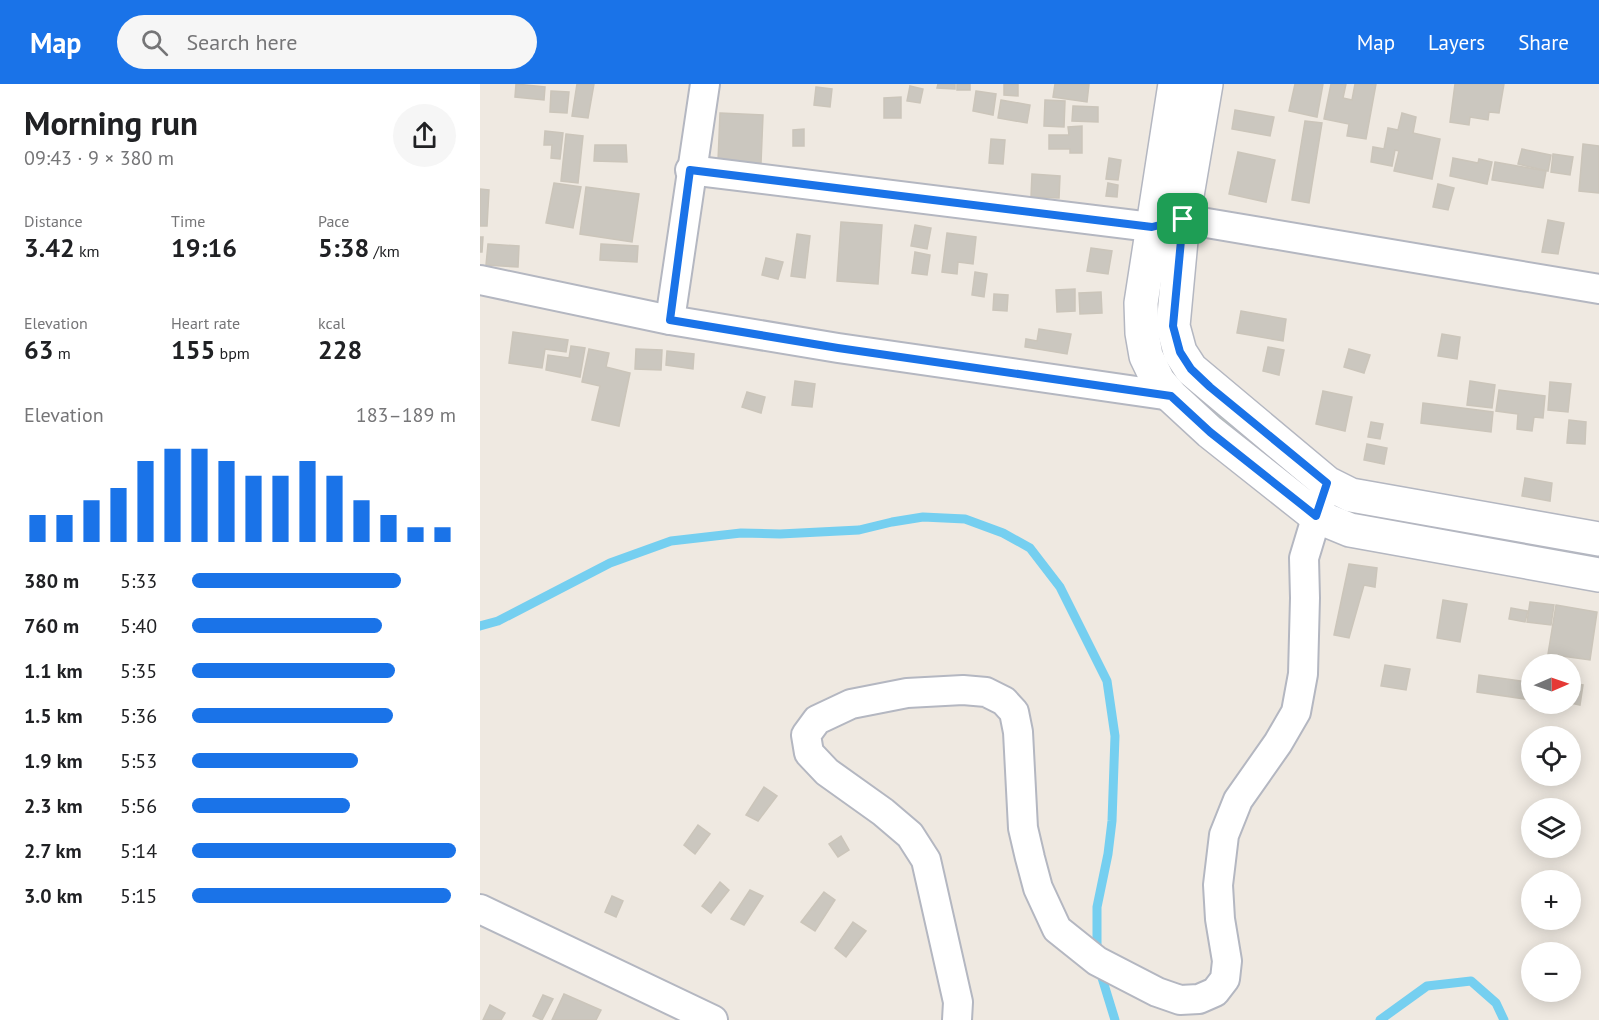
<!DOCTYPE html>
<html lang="en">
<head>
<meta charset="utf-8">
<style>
	body { margin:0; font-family:"PT Sans",sans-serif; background:#f6f6f6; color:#202124; height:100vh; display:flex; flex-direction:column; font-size:22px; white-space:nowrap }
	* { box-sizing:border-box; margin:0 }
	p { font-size:20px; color:#757577 }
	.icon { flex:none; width:33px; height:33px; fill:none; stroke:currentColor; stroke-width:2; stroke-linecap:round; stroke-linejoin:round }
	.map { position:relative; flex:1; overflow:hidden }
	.panel { display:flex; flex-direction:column; background:#fff; width:480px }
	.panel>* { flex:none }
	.needle { width:39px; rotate:88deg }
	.fabs { position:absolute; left:1041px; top:570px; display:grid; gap:12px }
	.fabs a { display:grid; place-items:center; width:60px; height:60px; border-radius:50%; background:#fff; box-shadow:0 3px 15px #0003; font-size:30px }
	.pin { position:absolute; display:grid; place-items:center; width:51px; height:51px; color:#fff; margin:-26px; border-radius:12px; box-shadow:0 3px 9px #0006 }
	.round { display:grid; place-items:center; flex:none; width:63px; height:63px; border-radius:32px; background:#f6f6f6 }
	.overview { display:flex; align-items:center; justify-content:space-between; height:102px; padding:0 24px }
	h1 { font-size:33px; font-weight:800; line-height:45px }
	.figures { display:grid; grid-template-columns:repeat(3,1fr); gap:9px; height:102px; padding:6px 24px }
	.figures div { display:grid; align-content:center }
	.figures b { font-size:26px; font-weight:800 }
	.figures small { font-size:16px; font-weight:400 }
	.figures p { font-size:16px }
	.chart { height:168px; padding:12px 24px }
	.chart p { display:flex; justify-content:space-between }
	.chart svg { width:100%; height:108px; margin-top:6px; stroke:#1a73e8; stroke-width:6 }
	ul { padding:0 24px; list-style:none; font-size:20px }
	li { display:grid; grid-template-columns:96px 72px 1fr; align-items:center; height:45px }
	li i { height:15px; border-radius:8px; background:#1a73e8 }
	header { display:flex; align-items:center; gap:36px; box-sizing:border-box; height:84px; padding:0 30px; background:#1a73e8; color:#fff }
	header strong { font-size:28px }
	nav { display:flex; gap:33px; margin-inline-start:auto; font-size:21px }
	.search { width:420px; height:54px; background:#f6f6f6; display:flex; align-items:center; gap:15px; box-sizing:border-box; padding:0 21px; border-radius:33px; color:#757577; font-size:22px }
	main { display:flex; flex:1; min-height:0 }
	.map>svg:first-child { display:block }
	.green { fill:#b6e59e }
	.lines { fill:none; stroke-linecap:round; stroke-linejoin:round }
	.stream { stroke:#75cff0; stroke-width:9 }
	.building { fill:#cbc7bf; stroke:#cbc5ba; stroke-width:1.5 }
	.minor-casing { stroke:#b4b7c1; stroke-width:32 }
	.tertiary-casing { stroke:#b4b7c1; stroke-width:36 }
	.minor { stroke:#fff; stroke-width:28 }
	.tertiary { stroke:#fff; stroke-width:33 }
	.route-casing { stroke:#fff; stroke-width:12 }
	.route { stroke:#1a73e8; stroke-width:8 }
</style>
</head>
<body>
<header>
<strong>Map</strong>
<div class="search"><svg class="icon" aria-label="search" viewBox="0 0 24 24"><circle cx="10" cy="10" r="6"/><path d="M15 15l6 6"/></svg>Search here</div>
<nav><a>Map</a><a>Layers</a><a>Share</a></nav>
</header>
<main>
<section class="panel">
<div class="overview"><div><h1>Morning run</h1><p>09:43 · 9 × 380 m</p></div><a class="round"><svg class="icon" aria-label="share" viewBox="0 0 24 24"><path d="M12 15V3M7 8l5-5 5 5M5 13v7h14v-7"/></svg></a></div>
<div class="figures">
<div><p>Distance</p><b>3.42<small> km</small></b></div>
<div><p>Time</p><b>19:16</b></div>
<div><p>Pace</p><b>5:38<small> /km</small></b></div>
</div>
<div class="figures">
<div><p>Elevation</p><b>63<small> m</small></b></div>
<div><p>Heart rate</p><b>155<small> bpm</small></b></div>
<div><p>kcal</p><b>228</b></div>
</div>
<div class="chart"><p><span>Elevation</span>183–189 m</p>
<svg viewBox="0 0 160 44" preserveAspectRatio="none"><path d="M5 44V33M15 44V33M25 44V27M35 44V22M45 44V11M55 44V6M65 44V6M75 44V11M85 44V17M95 44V17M105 44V11M115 44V17M125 44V27M135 44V33M145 44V38M155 44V38"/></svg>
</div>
<ul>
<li><b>380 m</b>5:33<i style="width:79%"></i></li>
<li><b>760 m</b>5:40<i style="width:72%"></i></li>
<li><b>1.1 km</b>5:35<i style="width:77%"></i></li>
<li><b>1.5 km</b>5:36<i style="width:76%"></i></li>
<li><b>1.9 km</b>5:53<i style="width:63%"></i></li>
<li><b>2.3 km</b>5:56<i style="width:60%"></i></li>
<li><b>2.7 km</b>5:14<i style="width:100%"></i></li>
<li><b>3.0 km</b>5:15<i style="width:98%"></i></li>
</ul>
</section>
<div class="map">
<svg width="1119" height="936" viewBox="0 0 1119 936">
	<rect width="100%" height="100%" fill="#efe9e1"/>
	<!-- green -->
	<g class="green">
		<path d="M680 177 681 228 814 387 809 392 709 312 695 295 683 276 674 230Z"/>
		<path d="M890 428 1119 468V477L889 437Z"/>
	</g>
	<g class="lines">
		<!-- stream -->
		<g class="stream">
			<path d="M0 542 18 537 130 479 191 457 261 449 300 450 379 446 412 438 443 433 485 435 523 449 550 464 580 503 627 597 635 652 632 737 628 770 617 823V870"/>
			<path d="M619 884 635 936"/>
			<path d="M900 936 947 902 991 897 1016 919 1024 936"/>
		</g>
	</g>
	<!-- building -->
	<g class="building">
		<path d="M36 0 65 3 64 16 35 13Z"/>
		<path d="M97 0H114L108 34 92 32Z"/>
		<path d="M458 0H475V5L457 4Z"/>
		<rect x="477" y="0" width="13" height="6"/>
		<path d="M524 0H538V12L524 11Z"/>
		<path d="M575 0H609L607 18 573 13Z"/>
		<path d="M815 0H843L837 33 809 27Z"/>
		<path d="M851 0H866L863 14 872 16 875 0H896L886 55 867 52 869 40 844 35Z"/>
		<path d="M975 0H1024L1019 29 1009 28 1008 36 990 33 989 41 970 38Z"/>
		<path d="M430 2 443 5 440 19 427 17Z"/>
		<path d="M336 3 352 5 350 23 334 21Z"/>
		<path d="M71 7 89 8 87 29 70 28Z"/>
		<path d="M496 7 516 10 513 31 493 27Z"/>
		<path d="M421 13V34H404V14Z"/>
		<path d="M521 16 550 21 547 39 518 34Z"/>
		<path d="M565 16 585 17 584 43 564 42Z"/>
		<path d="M593 22 618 23V38L592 37Z"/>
		<path d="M755 26 794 33 790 52 752 45Z"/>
		<path d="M240 29 283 31 281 79 238 77Z"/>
		<path d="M922 29 936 33 933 49 960 55 952 95 914 87 919 67 915 66 912 82 891 78 893 63 904 65 908 44 918 46Z"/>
		<path d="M825 37 842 39 829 119 812 116Z"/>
		<path d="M602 42V69H590V65H569V51H589L588 43Z"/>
		<path d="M324 45V62H313V46Z"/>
		<path d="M65 47 83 49 80 75 71 74 72 61H64Z"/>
		<path d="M86 50 103 52 98 99 81 97Z"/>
		<path d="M511 55 525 56 523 80 509 79Z"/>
		<path d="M1103 60 1119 62V109L1099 107Z"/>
		<path d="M115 61H146L147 78 114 77Z"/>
		<path d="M1042 65 1071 71 1068 87 1038 80Z"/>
		<path d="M758 68 795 76 786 118 749 110Z"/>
		<path d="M1073 70 1093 73 1090 91 1071 88Z"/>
		<path d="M629 74 641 76 638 96 626 95Z"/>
		<path d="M973 74 998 79 999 75 1012 78 1007 100 970 92Z"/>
		<path d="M1015 78 1066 87 1063 104 1012 96Z"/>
		<path d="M552 90 580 92 579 114 551 113Z"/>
		<path d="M74 99 101 103 93 144 66 139Z"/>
		<path d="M628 99 638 101 637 113 626 112Z"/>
		<path d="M958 100 974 104 968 126 953 123Z"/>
		<path d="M106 103 159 110 152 158 100 150Z"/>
		<path d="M0 105 9 106 7 142H0Z"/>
		<path d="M1068 136 1084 139 1078 170 1062 168Z"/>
		<path d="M361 138 402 141 398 200 357 197Z"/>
		<path d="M435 141 451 144 447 165 431 162Z"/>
		<path d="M467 149 496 153 493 180 478 178 477 190 462 188Z"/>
		<path d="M317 150 330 152 325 194 311 192Z"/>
		<path d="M0 153H3L2 168H0Z"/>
		<path d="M8 160 39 162 38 183 6 181Z"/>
		<path d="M121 160 158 162 157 178 120 176Z"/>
		<path d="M611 164 632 167 628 190 607 187Z"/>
		<path d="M435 168 450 171 447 191 432 189Z"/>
		<path d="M286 174 303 178 298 195 282 191Z"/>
		<path d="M495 188 507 190 504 213 492 211Z"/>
		<path d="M595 205V227L577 228 576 206Z"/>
		<path d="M621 208 622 229 600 230 599 209Z"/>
		<path d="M514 210 528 211 527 227 513 226Z"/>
		<path d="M761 227 806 235 803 257 757 249Z"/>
		<path d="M559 245 591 250 587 270 545 263 546 255 557 257Z"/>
		<path d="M33 248 88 256 86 268 65 265 62 284 29 279Z"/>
		<path d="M962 250 980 253 977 275 958 272Z"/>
		<path d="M91 262 105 264 100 293 66 286 68 271 89 274Z"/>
		<path d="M788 263 804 266 799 291 783 287Z"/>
		<path d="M109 265 129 269 126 283 150 289 139 342 112 336 120 302 102 298Z"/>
		<path d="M156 265 182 266 181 286 155 285Z"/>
		<path d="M869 265 890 271 884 289 864 283Z"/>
		<path d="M187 267 214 270 213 285 186 281Z"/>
		<path d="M315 297 335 300 332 323 312 321Z"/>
		<path d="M990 297 1015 301 1012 324 987 321Z"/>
		<path d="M1070 298 1091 300 1088 328 1068 326Z"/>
		<path d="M1019 306 1065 312 1063 334 1054 333 1052 347 1037 345 1038 330 1016 327Z"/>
		<path d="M843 307 872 313 865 347 836 340Z"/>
		<path d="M267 308 285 313 281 329 262 323Z"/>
		<path d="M943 319 1013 328 1011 348 941 339Z"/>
		<path d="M1089 336 1106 338 1105 360 1087 359Z"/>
		<path d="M891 338 903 340 900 355 888 353Z"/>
		<path d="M887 360 907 364 904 380 884 376Z"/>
		<path d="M1045 394 1072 399 1070 417 1042 412Z"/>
		<path d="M869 480 897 484 895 503 884 501 869 554 854 551Z"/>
		<path d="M963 516 987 520 980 558 957 554Z"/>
		<path d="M1050 518 1074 521 1071 541 1047 538Z"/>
		<path d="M1076 521 1117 528 1110 576 1068 570Z"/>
		<path d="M1031 524 1048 527 1045 538 1029 535Z"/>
		<path d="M905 581 930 585 926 606 901 602Z"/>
		<path d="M1051 582 1052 616 997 608 999 591 1048 598Z"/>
		<path d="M1090 599 1103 601 1100 621 1090 619Z"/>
		<path d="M284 703 297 712 278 737 266 731Z"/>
		<path d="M218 741 230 750 215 770 204 761Z"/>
		<path d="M361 752 369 766 358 773 349 760Z"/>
		<path d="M240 798 249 806 231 829 222 822Z"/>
		<path d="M270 806 283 812 264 841 251 835Z"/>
		<path d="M344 808 355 816 335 847 321 838Z"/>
		<path d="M132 812 143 817 136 833 125 828Z"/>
		<path d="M373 838 386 847 366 873 355 864Z"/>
		<path d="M84 910 121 926 116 936H72Z"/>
		<path d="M63 911 73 915 62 936 53 932Z"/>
		<path d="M10 921 25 929 21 936H3Z"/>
	</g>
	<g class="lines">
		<!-- minor casing -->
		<g class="minor-casing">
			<g id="minor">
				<path d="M210 86 671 143 703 135 1119 205"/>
				<path d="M0 196 190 236 358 264 691 312"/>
				<path d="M190 236 225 0"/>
				<path d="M0 825 233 936"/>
				<path d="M477 936 478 918 446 776 430 751 403 728 347 688 329 669 326 651 337 636 371 620 427 609 483 606 506 608 524 617 534 628 538 648 543 744 550 774 558 804 577 845 617 877 677 908 700 916 719 915 735 908 745 895 747 877 740 835 738 801 744 751 758 716 798 659 816 628 823 590 825 514 824 474 843 411"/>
			</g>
		</g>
		<!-- tertiary casing -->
		<g class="tertiary-casing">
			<g id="tertiary">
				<path d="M695 0 661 219 662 249 666 272 678 297 691 312 730 348 836 432 870 446 1119 491"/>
				<path d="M726 0 703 135 693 242 700 268 711 285 847 399 871 411 1119 455"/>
			</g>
		</g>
		<!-- minor -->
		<use href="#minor" class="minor"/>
		<!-- tertiary -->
		<use href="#tertiary" class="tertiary"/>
	</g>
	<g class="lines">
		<!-- route casing -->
		<g class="route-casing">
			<path id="route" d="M210 86 672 143 703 135 693 242 700 268 711 285 730 303 847 399 836 432 730 348 691 312 358 264 190 236Z"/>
		</g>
		<!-- route -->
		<use href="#route" class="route"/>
	</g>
</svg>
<div class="fabs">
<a><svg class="needle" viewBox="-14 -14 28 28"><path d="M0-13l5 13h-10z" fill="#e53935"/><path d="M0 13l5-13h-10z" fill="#757577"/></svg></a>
<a><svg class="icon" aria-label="locate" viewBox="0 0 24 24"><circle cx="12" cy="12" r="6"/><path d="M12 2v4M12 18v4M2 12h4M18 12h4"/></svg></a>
<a><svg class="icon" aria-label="layers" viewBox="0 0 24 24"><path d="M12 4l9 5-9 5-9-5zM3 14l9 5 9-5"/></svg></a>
<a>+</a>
<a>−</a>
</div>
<div class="pin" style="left:703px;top:135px;background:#1e9e55"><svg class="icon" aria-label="arrive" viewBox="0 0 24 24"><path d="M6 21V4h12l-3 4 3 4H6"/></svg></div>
</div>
</main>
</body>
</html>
